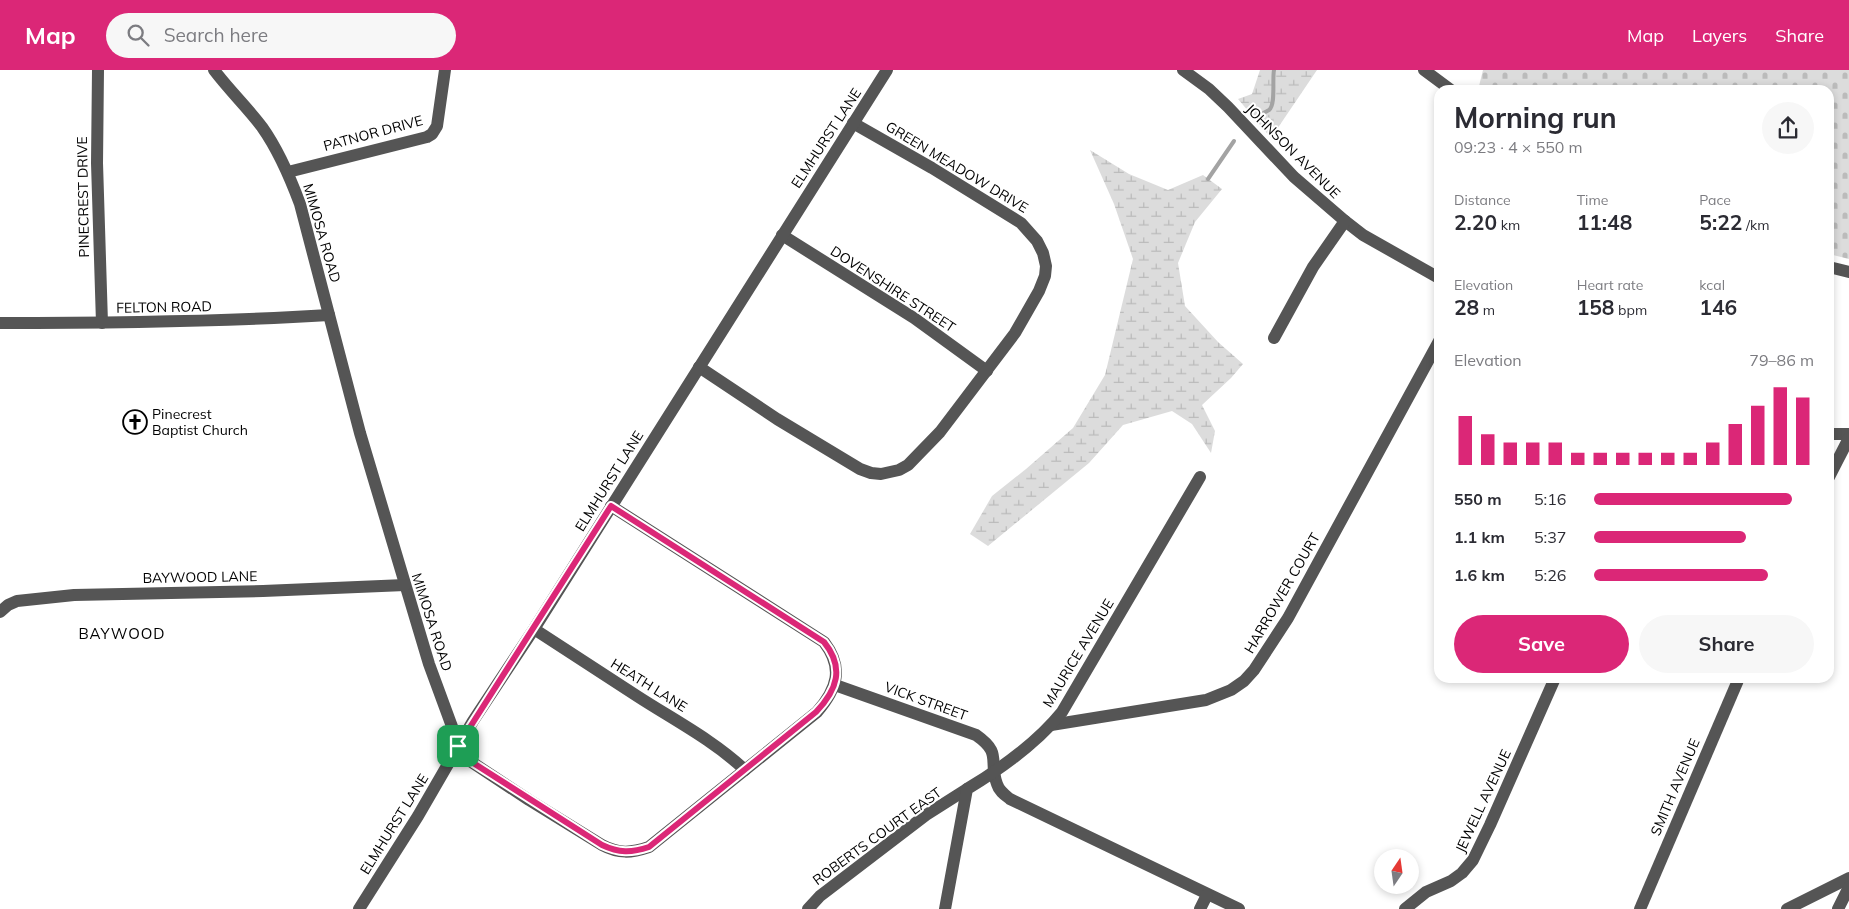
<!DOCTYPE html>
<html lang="en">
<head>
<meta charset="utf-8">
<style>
	body { margin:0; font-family:Mulish,sans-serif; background:#f7f7f7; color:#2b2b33; height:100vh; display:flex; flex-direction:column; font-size:19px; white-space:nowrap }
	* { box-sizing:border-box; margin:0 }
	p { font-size:16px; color:#7c7c81 }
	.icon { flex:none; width:28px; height:28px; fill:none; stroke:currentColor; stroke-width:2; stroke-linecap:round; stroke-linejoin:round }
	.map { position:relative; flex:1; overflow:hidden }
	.panel { position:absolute; left:1434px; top:15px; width:400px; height:598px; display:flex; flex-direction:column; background:#fff; border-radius:15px; box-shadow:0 2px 8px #0003 }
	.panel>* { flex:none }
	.needle { width:32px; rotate:13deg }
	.controls { position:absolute; left:1374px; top:779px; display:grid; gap:10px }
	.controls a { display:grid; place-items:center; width:45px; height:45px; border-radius:50%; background:#fff; box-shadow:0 2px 8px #0003; font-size:25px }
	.pin { position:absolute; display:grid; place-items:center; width:42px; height:42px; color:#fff; margin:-21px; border-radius:10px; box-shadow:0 2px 8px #0006 }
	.round { display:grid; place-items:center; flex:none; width:52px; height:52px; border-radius:26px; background:#f7f7f7 }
	.headline { display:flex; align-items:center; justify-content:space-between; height:85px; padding:0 20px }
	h1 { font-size:28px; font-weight:700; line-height:38px }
	.figures { display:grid; grid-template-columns:repeat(3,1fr); gap:8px; height:85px; padding:5px 20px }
	.figures div { display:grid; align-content:center }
	.figures b { font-size:21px; font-weight:700 }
	.figures small { font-size:14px; font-weight:400 }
	.figures p { font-size:14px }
	.chart { height:140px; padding:10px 20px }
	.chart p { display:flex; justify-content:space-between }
	.chart svg { width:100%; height:90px; margin-top:5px; stroke:#db2777; stroke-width:6 }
	.cta { display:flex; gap:10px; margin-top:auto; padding:10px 20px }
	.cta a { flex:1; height:58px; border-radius:30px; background:#db2777; color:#fff; font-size:20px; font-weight:700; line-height:58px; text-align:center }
	.cta a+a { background:#f7f7f7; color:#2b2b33 }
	ul { padding:0 20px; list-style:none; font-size:16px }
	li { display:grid; grid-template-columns:80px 60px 1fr; align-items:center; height:38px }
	li i { height:12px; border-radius:6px; background:#db2777 }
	header { display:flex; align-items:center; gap:30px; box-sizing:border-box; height:70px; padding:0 25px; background:#db2777; color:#fff }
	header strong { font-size:24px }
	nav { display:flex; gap:28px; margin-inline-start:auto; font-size:18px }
	.search { width:350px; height:45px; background:#f7f7f7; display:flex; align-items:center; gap:12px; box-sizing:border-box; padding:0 18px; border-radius:28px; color:#7c7c81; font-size:19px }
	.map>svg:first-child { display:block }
	.wetland { fill:url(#wetland-marsh) }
	.cemetery { fill:url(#cemetery-stones) }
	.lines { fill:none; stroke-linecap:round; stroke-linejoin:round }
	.stream { stroke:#a3a3a3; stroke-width:4 }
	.minor { stroke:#555; stroke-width:12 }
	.route-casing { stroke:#fff; stroke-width:10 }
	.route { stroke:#db2777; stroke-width:6 }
	.labels { text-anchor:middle; stroke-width:4; stroke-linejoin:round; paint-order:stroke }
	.street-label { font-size:14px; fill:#000; stroke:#fff }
	.poi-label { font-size:14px; fill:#000; stroke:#fff; text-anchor:start }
	.neighbourhood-label { font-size:15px; letter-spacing:1px; fill:#000; stroke:#fff }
</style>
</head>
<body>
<header>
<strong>Map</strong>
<div class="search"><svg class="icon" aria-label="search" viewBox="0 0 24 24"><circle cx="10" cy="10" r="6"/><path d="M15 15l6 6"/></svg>Search here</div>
<nav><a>Map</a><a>Layers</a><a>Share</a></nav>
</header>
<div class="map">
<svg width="1849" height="839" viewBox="0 0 1849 839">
	<defs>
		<pattern id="wetland-marsh" width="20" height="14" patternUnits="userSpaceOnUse" patternTransform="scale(1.25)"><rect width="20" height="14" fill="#dcdcdc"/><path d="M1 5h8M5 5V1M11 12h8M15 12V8" fill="none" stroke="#bbb"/></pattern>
		<pattern id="cemetery-stones" width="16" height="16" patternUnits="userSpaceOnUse" patternTransform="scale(1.25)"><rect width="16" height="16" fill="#dcdcdc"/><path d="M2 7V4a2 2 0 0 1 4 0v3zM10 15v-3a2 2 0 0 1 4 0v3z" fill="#bbb"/></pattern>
	</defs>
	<rect width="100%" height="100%" fill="#fff"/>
	<!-- wetland -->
	<g class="wetland">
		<path d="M1260 0H1317L1271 68 1238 29 1252 24Z"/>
		<path d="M1090 80 1129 104 1168 120 1203 105 1222 119 1195 152 1178 193 1185 236 1218 272 1243 294 1231 308 1202 335 1215 361 1211 383 1192 354 1172 341 1123 355 1089 393 988 476 970 464 992 426 1026 399 1073 358 1105 305 1133 189 1114 134Z"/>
	</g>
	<!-- cemetery -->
	<path class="cemetery" d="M1483 0H1849V189L1829 184V20H1478Z"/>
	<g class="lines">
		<!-- stream -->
		<g class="stream">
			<path d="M1254 48C1259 45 1264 43 1269 40 1276 35 1272 10 1274 0"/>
			<path d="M1208 109 1234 71"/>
		</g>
		<!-- minor -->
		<g class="minor">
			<path d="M98 0 97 93 102 253"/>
			<path d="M214 0C229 20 247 37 262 57 279 81 290 107 300 134L360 363 429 594 461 681 467 689 529 730 602 775C619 784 631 783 649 777L817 642C837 619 844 598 824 572L611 436"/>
			<path d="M1183 0 1209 19 1228 37 1294 107 1345 151 1363 165 1439 208"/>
			<path d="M1424 0 1451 20"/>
			<path d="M288 102 427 67 432 64 437 56 445 0"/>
			<path d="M782 165 914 248 987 301"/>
			<path d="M1829 197 1849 202"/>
			<path d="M0 253C110 253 219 252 329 245"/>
			<path d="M1274 268 1313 197 1345 151"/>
			<path d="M699 297 777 349 860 399 871 403 881 404 899 400 908 395 940 362 1015 263 1039 221 1045 206 1046 196 1043 183 1037 171 1021 153 932 98 853 53"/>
			<path d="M1829 364H1849"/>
			<path d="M1829 407 1849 368"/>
			<path d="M0 542 8 535 17 531 74 525 263 521 405 515"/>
			<path d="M534 559C568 581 603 604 637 626 674 650 713 670 745 700"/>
			<path d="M835 615 976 665C1003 684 988 690 997 714 999 721 1005 725 1010 729L1239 839"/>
			<path d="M1051 655 1206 630 1231 620 1244 611 1254 600 1288 548 1439 271"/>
			<path d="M359 839 418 746 473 651 534 559 887 0"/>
			<path d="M808 839 820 826 926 745 967 719"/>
			<path d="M945 839 967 719C1002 698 1036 674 1062 642L1200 407"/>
			<path d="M1200 839 1207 825"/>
			<path d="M1405 839 1426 822 1451 811 1462 803 1473 790 1490 755 1555 608"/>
			<path d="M1640 839 1739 608"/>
			<path d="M1787 839 1849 808"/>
			<path d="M1838 839 1849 817"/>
		</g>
	</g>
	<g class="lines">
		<!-- route casing -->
		<g class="route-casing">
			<path id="route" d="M611 436 824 572C845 598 837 620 816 642L649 777C631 783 619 783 602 775L467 689 458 676Z"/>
		</g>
		<!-- route -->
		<use href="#route" class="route"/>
	</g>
	<!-- icons -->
	<defs>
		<g id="church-ring" transform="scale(1.25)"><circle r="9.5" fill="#fff" stroke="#000" stroke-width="1.5"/><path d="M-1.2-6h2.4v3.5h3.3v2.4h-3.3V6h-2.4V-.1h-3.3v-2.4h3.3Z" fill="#000"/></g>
	</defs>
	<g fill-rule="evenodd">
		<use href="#church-ring" x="135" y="352"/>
	</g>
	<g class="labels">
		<!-- street labels -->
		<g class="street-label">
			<text transform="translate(373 63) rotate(-15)" y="5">PATNOR DRIVE</text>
			<text transform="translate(826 68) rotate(-57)" y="5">ELMHURST LANE</text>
			<text transform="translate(1293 81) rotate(45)" y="5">JOHNSON AVENUE</text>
			<text transform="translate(957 97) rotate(31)" y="5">GREEN MEADOW DRIVE</text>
			<text transform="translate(83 127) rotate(-91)" y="5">PINECREST DRIVE</text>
			<text transform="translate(322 163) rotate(74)" y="5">MIMOSA ROAD</text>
			<text transform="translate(893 219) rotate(33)" y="5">DOVENSHIRE STREET</text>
			<text transform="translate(164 237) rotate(-1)" y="5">FELTON ROAD</text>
			<text transform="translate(609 411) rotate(-58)" y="5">ELMHURST LANE</text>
			<text transform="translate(200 507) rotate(-1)" y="5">BAYWOOD LANE</text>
			<text transform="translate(1282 523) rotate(-60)" y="5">HARROWER COURT</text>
			<text transform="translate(432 552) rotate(72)" y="5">MIMOSA ROAD</text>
			<text transform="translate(1078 583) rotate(-59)" y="5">MAURICE AVENUE</text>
			<text transform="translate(649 615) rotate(32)" y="5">HEATH LANE</text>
			<text transform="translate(926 631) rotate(20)" y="5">VICK STREET</text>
			<text transform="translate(1675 717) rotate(-67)" y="5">SMITH AVENUE</text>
			<text transform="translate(1483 731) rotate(-65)" y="5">JEWELL AVENUE</text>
			<text transform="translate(394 754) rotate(-58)" y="5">ELMHURST LANE</text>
			<text transform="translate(877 766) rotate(-36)" y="5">ROBERTS COURT EAST</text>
		</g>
		<!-- poi labels -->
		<g class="poi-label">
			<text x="152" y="349">Pinecrest<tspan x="152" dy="16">Baptist Church</tspan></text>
		</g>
		<!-- neighbourhood labels -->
		<g class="neighbourhood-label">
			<text x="122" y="569">BAYWOOD</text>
		</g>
	</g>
</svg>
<div class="controls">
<a><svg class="needle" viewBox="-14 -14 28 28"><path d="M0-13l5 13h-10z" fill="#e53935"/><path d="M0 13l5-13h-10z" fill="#7c7c81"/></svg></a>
</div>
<div class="pin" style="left:458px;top:676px;background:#1e9e55"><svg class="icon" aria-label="arrive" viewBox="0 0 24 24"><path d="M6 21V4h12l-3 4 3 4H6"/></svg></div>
<section class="panel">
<div class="headline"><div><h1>Morning run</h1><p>09:23 · 4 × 550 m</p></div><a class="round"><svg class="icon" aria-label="share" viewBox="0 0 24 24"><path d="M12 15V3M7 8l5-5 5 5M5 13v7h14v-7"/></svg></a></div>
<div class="figures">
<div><p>Distance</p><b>2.20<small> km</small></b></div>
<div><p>Time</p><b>11:48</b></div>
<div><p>Pace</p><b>5:22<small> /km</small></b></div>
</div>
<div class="figures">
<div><p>Elevation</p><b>28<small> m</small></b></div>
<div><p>Heart rate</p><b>158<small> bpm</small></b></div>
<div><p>kcal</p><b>146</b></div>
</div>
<div class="chart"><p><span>Elevation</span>79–86 m</p>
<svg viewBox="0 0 160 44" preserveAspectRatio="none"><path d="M5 44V20M15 44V29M25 44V33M35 44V33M45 44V33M55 44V38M65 44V38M75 44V38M85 44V38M95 44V38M105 44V38M115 44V33M125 44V24M135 44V15M145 44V6M155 44V11"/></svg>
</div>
<ul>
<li><b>550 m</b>5:16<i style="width:90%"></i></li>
<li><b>1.1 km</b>5:37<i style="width:69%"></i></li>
<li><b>1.6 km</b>5:26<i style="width:79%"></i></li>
</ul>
<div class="cta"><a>Save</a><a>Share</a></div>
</section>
</div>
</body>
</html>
